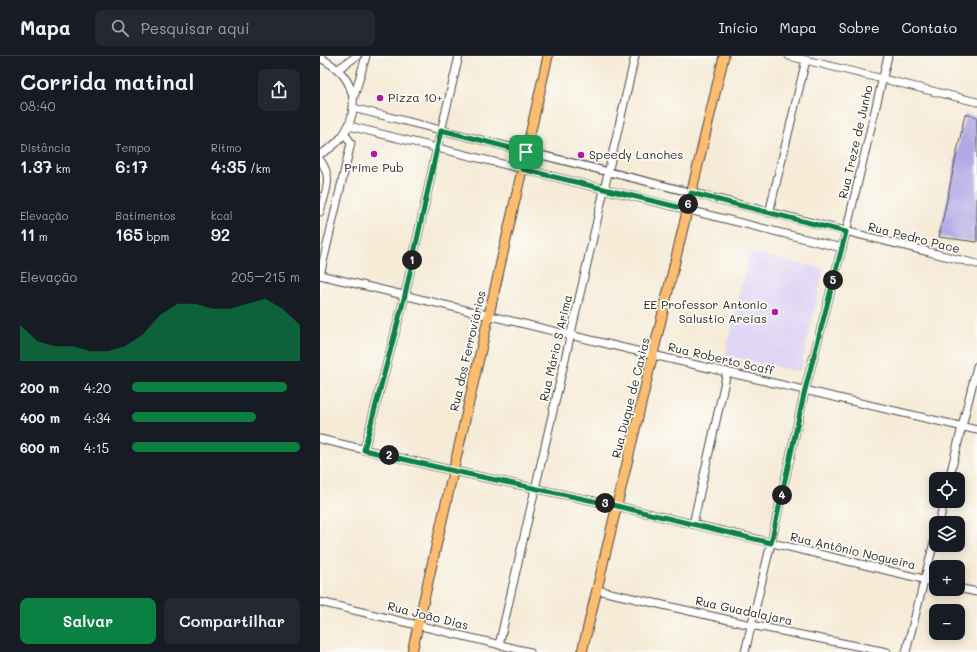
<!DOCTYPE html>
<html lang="pt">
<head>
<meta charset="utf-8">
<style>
	body { margin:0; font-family:Mali,sans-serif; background:#242831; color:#f1f3f6; height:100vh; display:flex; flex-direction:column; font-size:15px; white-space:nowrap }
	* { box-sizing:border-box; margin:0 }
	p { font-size:13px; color:#9ea1a6 }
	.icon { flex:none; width:22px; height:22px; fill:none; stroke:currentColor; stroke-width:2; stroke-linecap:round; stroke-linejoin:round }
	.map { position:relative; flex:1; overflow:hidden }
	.details { display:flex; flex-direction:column; background:#171b24; width:320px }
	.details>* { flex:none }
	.controls { position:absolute; left:609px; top:416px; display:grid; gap:8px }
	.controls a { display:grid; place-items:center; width:36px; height:36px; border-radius:8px; background:#171b24; box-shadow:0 2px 10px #0003; font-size:20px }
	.pin { position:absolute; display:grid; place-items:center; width:34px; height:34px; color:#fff; margin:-17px; border-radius:8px; box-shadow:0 2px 6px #0006 }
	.km { position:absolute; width:20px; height:20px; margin:-10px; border-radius:50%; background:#222; color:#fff; font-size:11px; line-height:20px; text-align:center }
	.round { display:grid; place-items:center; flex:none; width:42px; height:42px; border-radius:8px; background:#242831 }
	.head { display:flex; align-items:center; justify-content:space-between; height:68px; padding:0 20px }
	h1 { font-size:22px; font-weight:600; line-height:30px }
	.figures { display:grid; grid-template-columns:repeat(3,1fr); gap:6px; height:68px; padding:4px 20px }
	.figures div { display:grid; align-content:center }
	.figures b { font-size:17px; font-weight:600 }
	.figures small { font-size:11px; font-weight:400 }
	.figures p { font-size:11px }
	.chart { height:112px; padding:8px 20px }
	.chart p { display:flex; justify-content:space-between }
	.chart svg { width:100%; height:72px; margin-top:4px; fill:#0b8043; opacity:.7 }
	.action { display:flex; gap:8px; margin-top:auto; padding:8px 20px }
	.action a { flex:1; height:46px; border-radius:8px; background:#0b8043; color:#fff; font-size:16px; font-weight:600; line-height:46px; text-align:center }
	.action a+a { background:#242831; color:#f1f3f6 }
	ul { padding:0 20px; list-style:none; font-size:13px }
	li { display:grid; grid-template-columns:64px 48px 1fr; align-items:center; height:30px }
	li i { height:10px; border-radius:5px; background:#0b8043 }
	header { display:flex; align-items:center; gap:24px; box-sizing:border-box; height:56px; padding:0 20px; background:#171b24; border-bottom:1px solid #363941 }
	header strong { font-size:19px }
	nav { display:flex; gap:22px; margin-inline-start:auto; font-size:14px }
	.search { width:280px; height:36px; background:#242831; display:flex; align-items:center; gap:10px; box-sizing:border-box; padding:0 14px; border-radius:8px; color:#9ea1a6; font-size:15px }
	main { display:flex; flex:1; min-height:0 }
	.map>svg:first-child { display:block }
	.built { fill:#dfd5f5 }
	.building { fill:#b1a8e4 }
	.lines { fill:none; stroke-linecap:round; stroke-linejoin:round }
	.minor-casing { stroke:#494845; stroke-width:9 }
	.major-casing { stroke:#494845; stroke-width:11 }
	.minor { stroke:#fff; stroke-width:7 }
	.major { stroke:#fcbd6f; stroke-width:9 }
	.route-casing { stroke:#fff; stroke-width:8 }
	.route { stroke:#0b8043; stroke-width:5 }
	.poi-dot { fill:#b5179e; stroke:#fdfcf7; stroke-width:1.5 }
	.labels { text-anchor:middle; stroke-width:3.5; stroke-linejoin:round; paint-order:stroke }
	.poi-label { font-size:12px; fill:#2b2b2b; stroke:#fdfcf7; text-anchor:start }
	.street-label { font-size:12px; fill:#2b2b2b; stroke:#fdfcf7 }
</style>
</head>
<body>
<header>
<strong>Mapa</strong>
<div class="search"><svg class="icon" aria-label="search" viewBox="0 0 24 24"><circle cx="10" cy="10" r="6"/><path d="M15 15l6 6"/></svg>Pesquisar aqui</div>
<nav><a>Início</a><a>Mapa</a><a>Sobre</a><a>Contato</a></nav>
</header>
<main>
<section class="details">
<div class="head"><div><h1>Corrida matinal</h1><p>08:40</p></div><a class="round"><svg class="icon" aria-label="share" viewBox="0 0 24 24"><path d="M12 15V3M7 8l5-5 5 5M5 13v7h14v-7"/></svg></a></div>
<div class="figures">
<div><p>Distância</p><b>1.37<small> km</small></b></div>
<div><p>Tempo</p><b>6:17</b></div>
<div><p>Ritmo</p><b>4:35<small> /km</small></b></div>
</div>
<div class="figures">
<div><p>Elevação</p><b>11<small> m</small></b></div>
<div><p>Batimentos</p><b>165<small> bpm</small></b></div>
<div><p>kcal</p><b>92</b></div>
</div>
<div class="chart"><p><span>Elevação</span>205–215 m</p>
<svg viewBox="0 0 160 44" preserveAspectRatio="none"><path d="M0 44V22L10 32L20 35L30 35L40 38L50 38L60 35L70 28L80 16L90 9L100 9L110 12L120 12L130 9L140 6L150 12L160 22V44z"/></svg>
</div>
<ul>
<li><b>200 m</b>4:20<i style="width:92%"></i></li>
<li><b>400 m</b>4:34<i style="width:74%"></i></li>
<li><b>600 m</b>4:15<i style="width:100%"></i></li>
</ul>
<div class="action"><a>Salvar</a><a>Compartilhar</a></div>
</section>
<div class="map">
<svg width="657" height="596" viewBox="0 0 657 596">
	<rect width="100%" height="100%" fill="#fdfcf7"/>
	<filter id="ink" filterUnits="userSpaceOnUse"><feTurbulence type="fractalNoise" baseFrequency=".025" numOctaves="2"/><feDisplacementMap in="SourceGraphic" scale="8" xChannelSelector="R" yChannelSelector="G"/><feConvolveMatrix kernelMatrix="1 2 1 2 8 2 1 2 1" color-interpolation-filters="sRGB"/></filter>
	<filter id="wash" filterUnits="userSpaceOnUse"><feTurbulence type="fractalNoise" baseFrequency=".012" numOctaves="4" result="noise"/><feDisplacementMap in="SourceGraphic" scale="16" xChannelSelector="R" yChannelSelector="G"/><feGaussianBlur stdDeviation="0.9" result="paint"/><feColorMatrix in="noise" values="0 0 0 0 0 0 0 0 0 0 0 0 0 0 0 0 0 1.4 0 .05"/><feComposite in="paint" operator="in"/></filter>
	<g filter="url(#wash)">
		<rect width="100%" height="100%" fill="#f6ebd7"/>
		<!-- built -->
		<path class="built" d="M429 196 504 213 480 316 405 299Z"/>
		<g id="blocks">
			<!-- building -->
			<path class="building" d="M645 58 657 61V186L619 181Z"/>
		</g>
	</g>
	<g filter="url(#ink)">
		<use href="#blocks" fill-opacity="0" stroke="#494845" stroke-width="1"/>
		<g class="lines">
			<!-- minor casing -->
			<g class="minor-casing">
				<g id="minor">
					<path d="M469 0 657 46"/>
					<path d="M0 2C5 4 9 7 13 10 47 34 35 82 0 98"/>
					<path d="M18 13 37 0"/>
					<path d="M33 44 46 0"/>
					<path d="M33 52 657 208"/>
					<path d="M29 70 522 192"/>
					<path d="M0 104C14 122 5 136 0 156"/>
					<path d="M449 157 486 4"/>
					<path d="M0 219 333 299 657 374"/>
					<path d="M0 219 31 87 25 78"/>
					<path d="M0 383 134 415 297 450 616 526"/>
					<path d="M44 394 85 239 117 92 139 0"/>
					<path d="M629 423 657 310"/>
					<path d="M619 467 624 445"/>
					<path d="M373 468 407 316"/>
					<path d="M638 532 657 536"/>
					<path d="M277 534 431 569 567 596"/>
					<path d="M0 546 210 596"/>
					<path d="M179 589 315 0"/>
					<path d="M425 596 451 487 485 334 526 176 568 0"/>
					<path d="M586 596 616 478"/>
				</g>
			</g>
			<!-- major casing -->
			<g class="major-casing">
				<g id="major">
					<path d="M92 596 228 0"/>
					<path d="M262 596C310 397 356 198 404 0"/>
				</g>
			</g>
			<!-- minor -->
			<use href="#minor" class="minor"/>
			<!-- major -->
			<use href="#major" class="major"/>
		</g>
	</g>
	<g class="lines" filter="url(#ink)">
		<!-- route casing -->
		<g class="route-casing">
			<path id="route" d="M121 74 206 96 202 113 366 153 371 137 526 176 485 334 451 487 297 450 134 415 44 394 85 239Z"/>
		</g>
		<!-- route -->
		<use href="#route" class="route"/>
	</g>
	<!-- markers -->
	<g class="poi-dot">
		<circle cx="60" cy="42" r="4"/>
		<circle cx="54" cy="98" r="4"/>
		<circle cx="261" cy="99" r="4"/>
		<circle cx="455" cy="256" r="4"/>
	</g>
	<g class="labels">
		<!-- poi labels -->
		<g class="poi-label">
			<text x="68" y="46">Pizza 10+</text>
			<text x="269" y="103">Speedy Lanches</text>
			<text x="54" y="116" text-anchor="middle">Prime Pub</text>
			<text x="447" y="253" text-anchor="end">EE Professor Antonio<tspan x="447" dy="14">Salustio Areias</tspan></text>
		</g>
		<!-- street labels -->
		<g class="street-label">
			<text transform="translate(536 86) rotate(-77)" y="4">Rua Treze de Junho</text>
			<text transform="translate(594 182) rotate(14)" y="4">Rua Pedro Pace</text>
			<text transform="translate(236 292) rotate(-77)" y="4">Rua Mário S Arima</text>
			<text transform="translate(148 295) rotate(-77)" y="4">Rua dos Ferroviários</text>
			<text transform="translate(401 303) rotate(13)" y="4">Rua Roberto Scaff</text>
			<text transform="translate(311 342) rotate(-76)" y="4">Rua Duque de Caxias</text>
			<text transform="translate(533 495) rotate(13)" y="4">Rua Antônio Nogueira</text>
			<text transform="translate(424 555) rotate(12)" y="4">Rua Guadalajara</text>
			<text transform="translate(108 560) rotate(14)" y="4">Rua João Dias</text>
		</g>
	</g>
</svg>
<div class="controls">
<a><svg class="icon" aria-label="locate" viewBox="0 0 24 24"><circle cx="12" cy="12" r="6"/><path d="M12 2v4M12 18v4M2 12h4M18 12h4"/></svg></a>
<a><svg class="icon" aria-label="layers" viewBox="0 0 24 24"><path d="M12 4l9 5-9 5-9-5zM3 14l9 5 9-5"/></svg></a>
<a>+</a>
<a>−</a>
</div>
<div class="pin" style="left:206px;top:96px;background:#1e9e55"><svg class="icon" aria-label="arrive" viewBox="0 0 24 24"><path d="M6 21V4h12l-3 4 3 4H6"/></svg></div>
<b class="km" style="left:92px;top:204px">1</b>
<b class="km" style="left:69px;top:399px">2</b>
<b class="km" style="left:285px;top:447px">3</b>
<b class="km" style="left:462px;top:439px">4</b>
<b class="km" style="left:513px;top:224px">5</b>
<b class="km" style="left:368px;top:148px">6</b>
</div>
</main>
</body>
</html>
